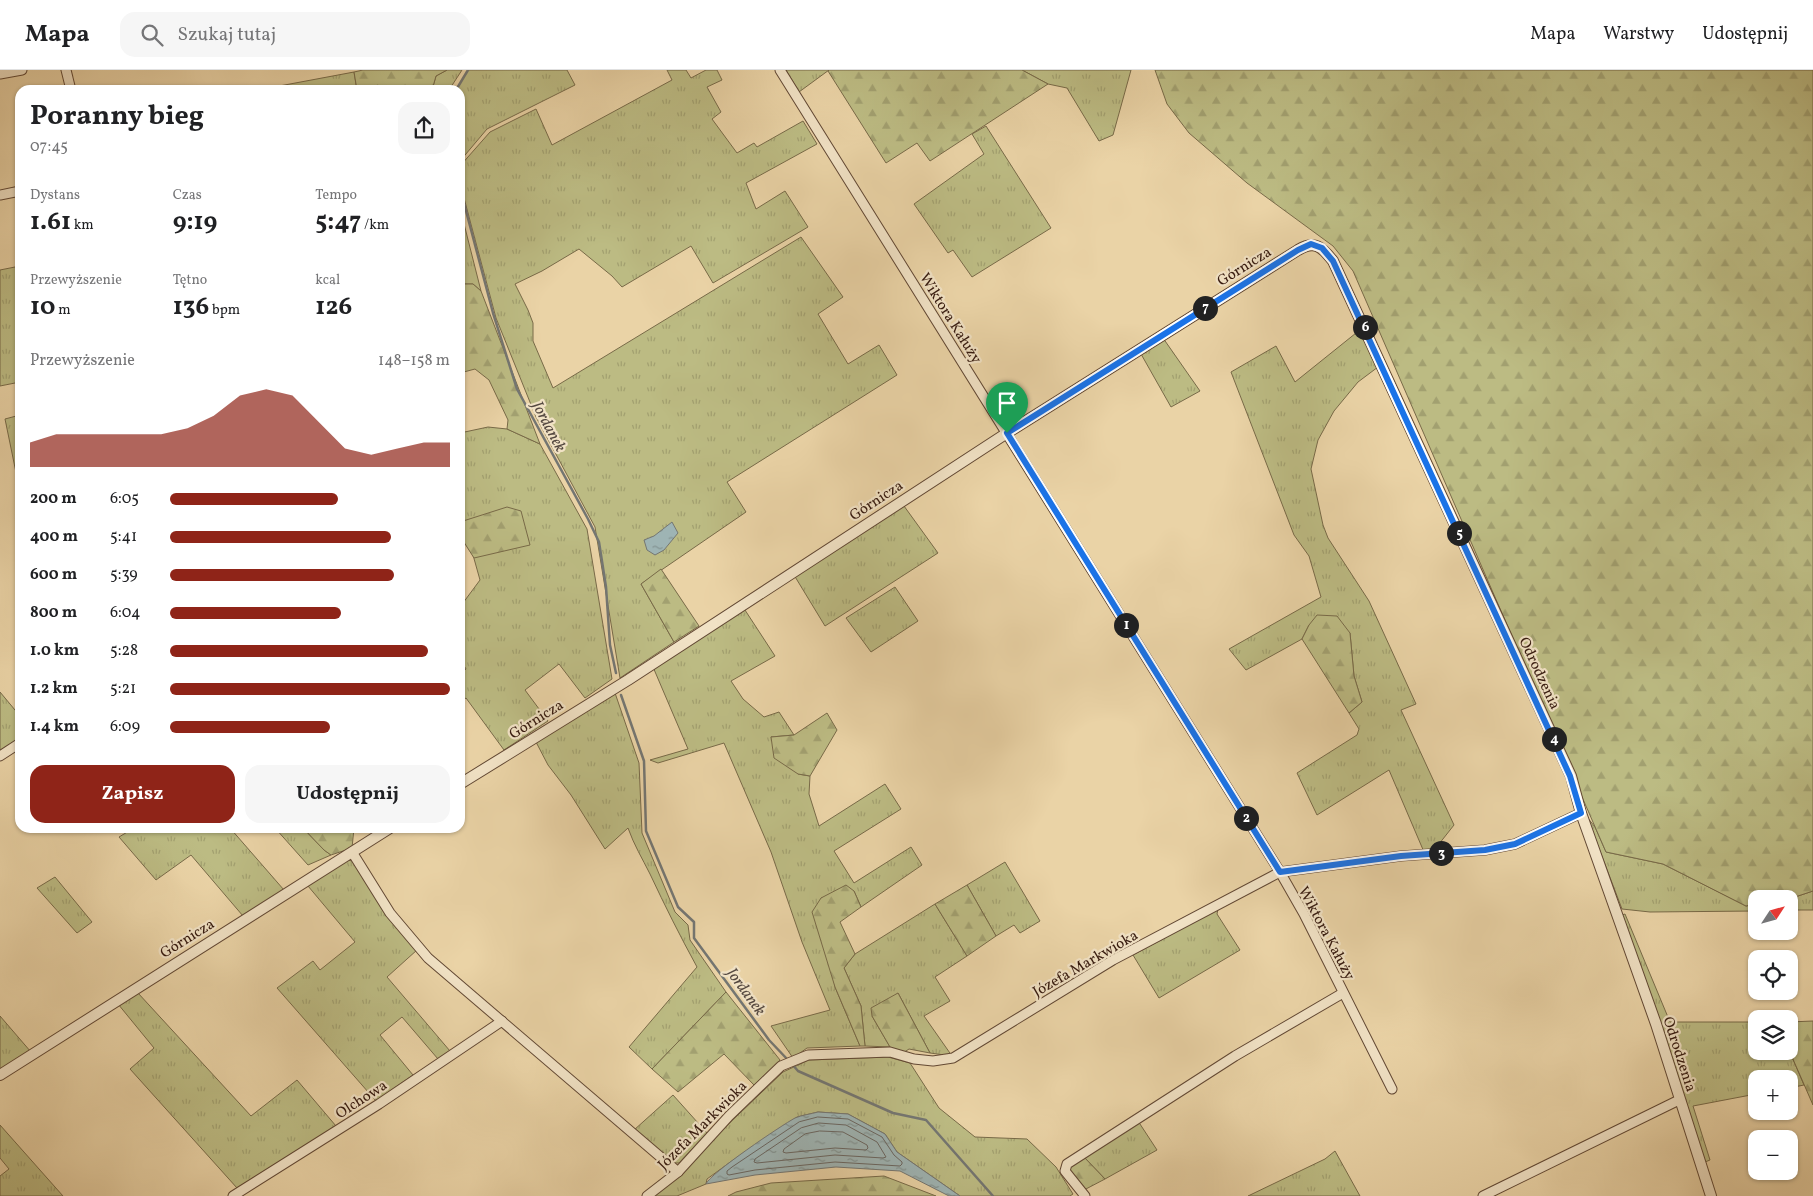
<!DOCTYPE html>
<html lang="pl">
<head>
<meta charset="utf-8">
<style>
	body { margin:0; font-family:Vollkorn,serif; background:#f6f6f6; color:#202124; height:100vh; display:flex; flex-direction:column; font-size:19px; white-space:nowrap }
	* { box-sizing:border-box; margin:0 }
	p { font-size:16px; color:#757577 }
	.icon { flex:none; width:28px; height:28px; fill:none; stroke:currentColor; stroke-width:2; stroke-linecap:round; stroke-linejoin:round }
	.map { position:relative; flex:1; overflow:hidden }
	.side { position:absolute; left:15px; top:15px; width:450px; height:748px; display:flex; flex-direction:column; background:#fff; border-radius:15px; box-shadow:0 1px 4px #0004 }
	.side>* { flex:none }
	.needle { width:32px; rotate:54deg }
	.buttons { position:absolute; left:1748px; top:820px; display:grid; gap:10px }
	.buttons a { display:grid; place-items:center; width:50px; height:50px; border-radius:10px; background:#fff; box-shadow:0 1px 4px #0004; font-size:25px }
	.pin { position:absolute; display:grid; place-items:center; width:42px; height:42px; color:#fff; margin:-51px -21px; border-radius:50% 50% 50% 0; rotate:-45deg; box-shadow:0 0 5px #0007 }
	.pin .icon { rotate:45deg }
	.km { position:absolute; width:25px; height:25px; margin:-12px; border-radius:50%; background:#222; color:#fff; font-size:14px; line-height:25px; text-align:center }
	.round { display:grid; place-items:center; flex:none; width:52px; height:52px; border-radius:15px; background:#f6f6f6 }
	.overview { display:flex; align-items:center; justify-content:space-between; height:85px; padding:0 15px }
	h1 { font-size:28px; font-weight:700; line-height:38px }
	.metrics { display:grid; grid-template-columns:repeat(3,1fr); gap:8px; height:85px; padding:5px 15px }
	.metrics div { display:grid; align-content:center }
	.metrics b { font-size:25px; font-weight:700 }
	.metrics small { font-size:14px; font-weight:400 }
	.metrics p { font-size:14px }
	.chart { height:140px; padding:10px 15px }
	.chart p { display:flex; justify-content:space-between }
	.chart svg { width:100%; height:90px; margin-top:5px; fill:#8f2418; opacity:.7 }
	.button { display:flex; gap:10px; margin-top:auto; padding:10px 15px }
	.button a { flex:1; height:58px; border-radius:15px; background:#8f2418; color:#fff; font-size:20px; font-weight:700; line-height:58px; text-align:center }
	.button a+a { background:#f6f6f6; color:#202124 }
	ul { padding:0 15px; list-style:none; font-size:16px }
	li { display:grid; grid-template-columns:80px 60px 1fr; align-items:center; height:38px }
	li i { height:12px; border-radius:6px; background:#8f2418 }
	header { display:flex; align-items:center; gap:30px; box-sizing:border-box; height:70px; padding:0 25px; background:#fff; border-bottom:1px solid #e0e0e0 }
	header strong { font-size:24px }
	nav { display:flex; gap:28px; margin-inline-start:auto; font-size:18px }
	.search { width:350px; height:45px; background:#f6f6f6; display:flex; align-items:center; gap:12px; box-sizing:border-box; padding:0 18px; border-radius:15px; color:#757577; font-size:19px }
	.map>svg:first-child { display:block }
	.grass { fill:url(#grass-tufts); stroke:#786a48 }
	.forest { fill:url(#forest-firs); stroke:#786a48 }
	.water { fill:url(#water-ripples); stroke:#747672 }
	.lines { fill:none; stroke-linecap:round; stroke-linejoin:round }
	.shore { stroke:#6a6661; stroke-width:1 }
	.stream { stroke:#747672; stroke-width:2.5 }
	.minor-casing { stroke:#624834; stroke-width:11 }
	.tertiary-casing { stroke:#624834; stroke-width:12 }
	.minor { stroke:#f1e2c5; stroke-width:9 }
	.tertiary { stroke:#f1e2c5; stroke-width:10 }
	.route-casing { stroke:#fff; stroke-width:10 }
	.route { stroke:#1a73e8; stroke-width:6 }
	.labels { text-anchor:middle; stroke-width:4.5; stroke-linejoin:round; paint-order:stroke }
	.street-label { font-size:15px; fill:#35190e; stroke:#f1e2c5 }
	.water-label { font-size:16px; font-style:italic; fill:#544840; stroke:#f1e2c5 }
</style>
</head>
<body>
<header>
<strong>Mapa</strong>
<div class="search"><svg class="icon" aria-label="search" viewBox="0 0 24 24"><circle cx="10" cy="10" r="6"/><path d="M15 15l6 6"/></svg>Szukaj tutaj</div>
<nav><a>Mapa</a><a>Warstwy</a><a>Udostępnij</a></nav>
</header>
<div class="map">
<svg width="1813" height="1126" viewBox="0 0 1813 1126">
	<defs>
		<pattern id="grass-tufts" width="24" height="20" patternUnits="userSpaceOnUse" patternTransform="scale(1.25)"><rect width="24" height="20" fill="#bcbb83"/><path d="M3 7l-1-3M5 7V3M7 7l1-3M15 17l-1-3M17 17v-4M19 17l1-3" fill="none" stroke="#a2a070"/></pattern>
		<pattern id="forest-firs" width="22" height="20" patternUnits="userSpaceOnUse" patternTransform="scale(1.25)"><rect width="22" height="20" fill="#bcbb83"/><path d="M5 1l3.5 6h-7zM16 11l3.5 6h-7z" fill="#a2a070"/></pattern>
		<pattern id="water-ripples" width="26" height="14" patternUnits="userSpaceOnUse" patternTransform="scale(1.25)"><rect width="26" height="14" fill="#9eb4b4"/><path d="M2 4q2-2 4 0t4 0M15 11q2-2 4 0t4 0" fill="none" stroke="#829291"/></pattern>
	</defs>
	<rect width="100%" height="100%" fill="#ead3a6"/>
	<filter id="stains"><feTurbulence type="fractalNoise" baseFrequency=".004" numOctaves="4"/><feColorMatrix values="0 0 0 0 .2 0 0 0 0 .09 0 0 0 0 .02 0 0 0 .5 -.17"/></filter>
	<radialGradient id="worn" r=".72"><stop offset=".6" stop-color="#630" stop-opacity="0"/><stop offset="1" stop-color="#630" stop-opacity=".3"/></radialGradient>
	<!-- grass -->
	<g class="grass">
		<path d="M447 0H462L449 20H432L436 6Z"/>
		<path d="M468 0H567L575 15 487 59 460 91V20H456Z"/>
		<path d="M667 0H686L691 8 706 0H717L722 10 707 17 721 42 712 49 737 83 754 73 757 77 803 51 817 74 746 113 756 139 785 121 808 157 713 213 691 176 622 217 612 206 579 179 542 201 515 214 528 240 533 253V271L553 318 801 167 843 227 818 244 848 294 879 275 897 305 727 412 746 442 641 514 674 572 620 608 595 457 536 347 496 248 460 113V96L490 62 536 39 552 75 672 10Z"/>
		<path d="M786 0H829L799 22Z"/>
		<path d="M1022 0H1131L1113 65 1099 71 1067 18 1048 14Z"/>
		<path d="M354 2 357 20H258Z"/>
		<path d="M986 56 1051 158 972 207 953 180 948 183 914 134 984 84 972 64Z"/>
		<path d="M460 138 481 221 473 214H460Z"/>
		<path d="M20 196V312L0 316V200Z"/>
		<path d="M1361 259 1378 297 1358 312 1334 341 1318 370 1311 399 1323 455 1328 468 1369 531 1416 634 1401 640 1454 755 1439 774 1448 779 1424 782 1389 700 1317 745 1297 703 1357 665 1359 659 1349 643 1362 632 1354 606 1350 563 1309 555 1302 569 1246 600 1229 579 1321 527 1309 486 1294 465 1231 302 1276 276 1295 312Z"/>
		<path d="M1163 268 1200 321 1171 337 1141 284Z"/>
		<path d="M20 345V422L5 349Z"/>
		<path d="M488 357 507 359 540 374 587 459 612 609 585 628 559 594 525 620 548 651 504 680 466 628 460 632V604L466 599 460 589V537L480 510 473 485 460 465V363Z"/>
		<path d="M904 436 938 483 825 556 794 505Z"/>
		<path d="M895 517 918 551 871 582 846 548Z"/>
		<path d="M743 537 775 586 731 611 743 629 764 647 779 642 794 665 771 667 798 704 810 706 809 724 819 756 885 714 901 739 834 781 854 813 911 777 922 795 861 837 854 821 821 828 835 917 860 976 807 978 793 988 771 956 830 940 802 872 771 782 724 673 658 693 650 690 688 679 653 597Z"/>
		<path d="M614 620 639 693 642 763 675 842 688 855 690 870 726 922 652 999 629 977 697 897C680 866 665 836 650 804 642 788 634 775 628 758L605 779 571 725 548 695 536 672Z"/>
		<path d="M0 622 20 646V668L0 681Z"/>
		<path d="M1587 747 1595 757 1606 782 1663 794 1746 836 1756 834V841L1650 842 1622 839Z"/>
		<path d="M134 758H230L284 820 243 846 191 785 156 810 119 767Z"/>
		<path d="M275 758H303L324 780 331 785 308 795Z"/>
		<path d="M347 790 353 791 358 797 382 839 417 880 387 907 450 981 438 989 402 947 380 965 413 1005 376 1031 277 918 313 891 320 900 355 872 308 816Z"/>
		<path d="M1005 792 1040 851 1020 863 1014 855 996 866 967 815Z"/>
		<path d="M55 807 92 852 77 863 37 818Z"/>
		<path d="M1813 821V840H1789V829Z"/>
		<path d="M935 834 967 886 935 907 950 931 924 946 952 986 930 983 898 923 872 946 890 977 865 976 861 936 844 898 855 884Z"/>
		<path d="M1218 839 1217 844 1240 880 1159 928 1133 885Z"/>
		<path d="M1625 844 1670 952H1756V981L1789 980 1804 1015 1789 1018V1009H1756V1024L1693 1036 1710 1090 1705 1092 1622 845Z"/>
		<path d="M138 923 251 1046 297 1010 336 1056 237 1118 130 999 154 978 118 934Z"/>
		<path d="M0 946 31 982 0 1001Z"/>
		<path d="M888 987 910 993 939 1038 975 1067 1027 1069 1056 1097 1073 1124 1070 1126H960L897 1082 885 1064 848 1044 818 1042 797 1047 729 1093 707 1109 706 1114 677 1126H653L783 1002 809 990Z"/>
		<path d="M673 1025 707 1063 679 1093H672L634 1060Z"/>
		<path d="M1138 1051 1157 1080 1105 1109 1083 1086Z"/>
		<path d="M0 1055 63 1126H0V1106L9 1099 0 1088Z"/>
		<path d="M1335 1081 1360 1126H1248L1325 1089Z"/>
	</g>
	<!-- forest -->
	<g class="forest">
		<path d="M363 0H447L436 6 432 20H357L354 2Z"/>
		<path d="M829 0H1022L1048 14 930 91 917 73 886 93 828 1Z"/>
		<path d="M1155 0H1813V821L1789 829H1756V834L1746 836 1663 794 1606 782 1353 201 1333 176 1247 113 1189 63 1167 34Z"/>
		<path d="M460 214H473L481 221 540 374 507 359 508 350 489 310 475 299 460 303Z"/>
		<path d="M507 437 521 441 530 475 474 488 460 466V452Z"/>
		<path d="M661 499 699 556 674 572 641 514Z"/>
		<path d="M1317 545 1337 546 1350 563 1354 606 1362 632 1349 643 1302 569 1309 555Z"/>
		<path d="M827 643 837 660 810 706 798 704 774 688 771 667 794 665Z"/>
		<path d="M303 758H354L352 778 331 785 324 780Z"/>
		<path d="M846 815 854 821 861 837 840 852 855 884 844 898 861 936 865 976H860L835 917 812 842 821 828Z"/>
		<path d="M967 815 996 866 967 886 935 834Z"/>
		<path d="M726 922 780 990 754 1015 724 984 678 1022 652 999Z"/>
		<path d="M898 923 930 983 909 979 903 983 890 977 872 946 871 938Z"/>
		<path d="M1813 951V1035L1789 980V952Z"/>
		<path d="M1083 1086 1105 1109 1084 1120 1068 1101V1096Z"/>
		<path d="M884 1106 936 1126H728L736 1122 771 1113Z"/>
	</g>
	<!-- water -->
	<g class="water">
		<path d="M672 452 678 463 664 480 655 485 647 480 644 470 654 466Z"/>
		<path d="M818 1042 848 1044 885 1064 897 1082 960 1126H949L900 1101 836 1097 755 1105 706 1114C709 1104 782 1055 795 1048 802 1045 811 1044 818 1042Z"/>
	</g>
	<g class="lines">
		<!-- shore -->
		<g class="shore">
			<path d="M818 1047 848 1049 882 1067 894 1085 902 1092V1094L900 1096 835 1092 755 1100 729 1105 727 1104V1101L732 1097 799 1052Z"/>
			<path d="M819 1053 846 1055 877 1072 886 1087 883 1088 835 1085 757 1093 754 1092 755 1089 801 1058Z"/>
			<path d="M820 1061 843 1062 867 1075 868 1078 866 1080 835 1078 786 1083 783 1082 784 1079 805 1064Z"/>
		</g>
		<!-- stream -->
		<g class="stream">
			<path d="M456 20 468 0"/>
			<path d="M460 118 493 243 517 319 588 449 599 472 606 517 610 575 616 603"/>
			<path d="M621 625 644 691 646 761 678 837 694 852V868L769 970 788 990"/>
			<path d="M792 994 798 1001 893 1043 926 1050 993 1126"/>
		</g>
		<!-- minor casing -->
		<g class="minor-casing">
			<g id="minor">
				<path d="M66 0 71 20"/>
				<path d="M780 0 1280 802 1304 844 1392 1019"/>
				<path d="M0 4 22 0"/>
				<path d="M0 125 20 121"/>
				<path d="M0 686 20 673"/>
				<path d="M352 782 390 843 428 888 678 1102"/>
				<path d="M233 1126 379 1034 502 951"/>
				<path d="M647 1126 678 1102 729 1046 781 996 808 985 890 982 914 989 933 991 953 988 1113 890 1280 802 1401 786 1485 780 1515 774 1581 743"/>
				<path d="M1085 1126 1065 1101 1067 1094 1235 986 1343 923"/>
				<path d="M1483 1126 1679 1030"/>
			</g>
		</g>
		<!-- tertiary casing -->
		<g class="tertiary-casing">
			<g id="tertiary">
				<path d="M460 714 628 610 1007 363 1298 180C1315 170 1322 177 1333 191L1571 706 1581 743 1656 954 1711 1126"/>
				<path d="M0 1005 390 758"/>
			</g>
		</g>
		<!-- minor -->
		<use href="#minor" class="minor"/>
		<!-- tertiary -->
		<use href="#tertiary" class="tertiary"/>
	</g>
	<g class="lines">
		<!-- route casing -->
		<g class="route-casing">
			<path id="route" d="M1311 174 1322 178 1333 191 1570 706 1581 743 1515 774 1485 780 1401 786 1280 802 1007 363 1298 180Z"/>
		</g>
		<!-- route -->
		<use href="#route" class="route"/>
	</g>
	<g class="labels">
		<!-- street labels -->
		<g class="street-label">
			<text transform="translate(1244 196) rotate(-32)" y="5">Górnicza</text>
			<text transform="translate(951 248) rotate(58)" y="5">Wiktora Kałuży</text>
			<text transform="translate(876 430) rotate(-33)" y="5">Górnicza</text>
			<text transform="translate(1540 603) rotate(65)" y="5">Odrodzenia</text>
			<text transform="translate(536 649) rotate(-32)" y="5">Górnicza</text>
			<text transform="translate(1327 863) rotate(62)" y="5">Wiktora Kałuży</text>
			<text transform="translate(187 868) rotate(-32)" y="5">Górnicza</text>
			<text transform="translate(1085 893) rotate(-30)" y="5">Józefa Markwioka</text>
			<text transform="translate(1680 984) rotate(72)" y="5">Odrodzenia</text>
			<text transform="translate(361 1029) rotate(-33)" y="5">Olchowa</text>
			<text transform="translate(702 1055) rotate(-45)" y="5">Józefa Markwioka</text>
		</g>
		<!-- water labels -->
		<g class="water-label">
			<text transform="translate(550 356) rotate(62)" y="6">Jordanek</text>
			<text transform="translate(747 921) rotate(54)" y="6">Jordanek</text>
		</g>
	</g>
	<rect width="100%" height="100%" filter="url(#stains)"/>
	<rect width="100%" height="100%" fill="url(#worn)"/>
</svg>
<div class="buttons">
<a><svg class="needle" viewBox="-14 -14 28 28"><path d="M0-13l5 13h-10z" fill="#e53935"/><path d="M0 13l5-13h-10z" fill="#757577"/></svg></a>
<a><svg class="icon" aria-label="locate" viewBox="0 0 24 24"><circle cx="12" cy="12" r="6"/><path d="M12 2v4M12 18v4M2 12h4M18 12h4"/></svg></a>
<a><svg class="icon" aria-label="layers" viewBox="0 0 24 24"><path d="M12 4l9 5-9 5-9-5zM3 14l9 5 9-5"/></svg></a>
<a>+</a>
<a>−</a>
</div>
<div class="pin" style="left:1007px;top:363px;background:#1e9e55"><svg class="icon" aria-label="arrive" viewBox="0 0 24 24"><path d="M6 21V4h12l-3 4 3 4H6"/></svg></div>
<b class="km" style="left:1126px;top:555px">1</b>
<b class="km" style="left:1246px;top:748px">2</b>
<b class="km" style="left:1441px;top:783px">3</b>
<b class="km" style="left:1554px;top:669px">4</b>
<b class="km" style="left:1459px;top:463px">5</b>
<b class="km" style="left:1365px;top:257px">6</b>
<b class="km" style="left:1205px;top:238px">7</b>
<section class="side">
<div class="overview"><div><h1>Poranny bieg</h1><p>07:45</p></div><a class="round"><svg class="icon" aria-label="share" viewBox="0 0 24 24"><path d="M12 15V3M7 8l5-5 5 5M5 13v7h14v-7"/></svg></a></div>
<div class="metrics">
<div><p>Dystans</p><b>1.61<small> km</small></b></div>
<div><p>Czas</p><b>9:19</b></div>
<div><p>Tempo</p><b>5:47<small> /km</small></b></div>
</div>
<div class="metrics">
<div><p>Przewyższenie</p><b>10<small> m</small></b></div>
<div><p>Tętno</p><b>136<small> bpm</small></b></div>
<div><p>kcal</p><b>126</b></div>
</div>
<div class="chart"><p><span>Przewyższenie</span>148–158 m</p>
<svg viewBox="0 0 160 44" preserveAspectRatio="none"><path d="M0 44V32L10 28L20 28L30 28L40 28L50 28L60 25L70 19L80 9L90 6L100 9L110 22L120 35L130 38L140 35L150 32L160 32V44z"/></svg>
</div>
<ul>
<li><b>200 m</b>6:05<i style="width:60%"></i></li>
<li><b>400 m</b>5:41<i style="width:79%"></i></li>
<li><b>600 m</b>5:39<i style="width:80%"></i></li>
<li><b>800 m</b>6:04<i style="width:61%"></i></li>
<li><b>1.0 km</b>5:28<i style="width:92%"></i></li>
<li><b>1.2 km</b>5:21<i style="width:100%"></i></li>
<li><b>1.4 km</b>6:09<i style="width:57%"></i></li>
</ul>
<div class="button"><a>Zapisz</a><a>Udostępnij</a></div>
</section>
</div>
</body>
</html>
